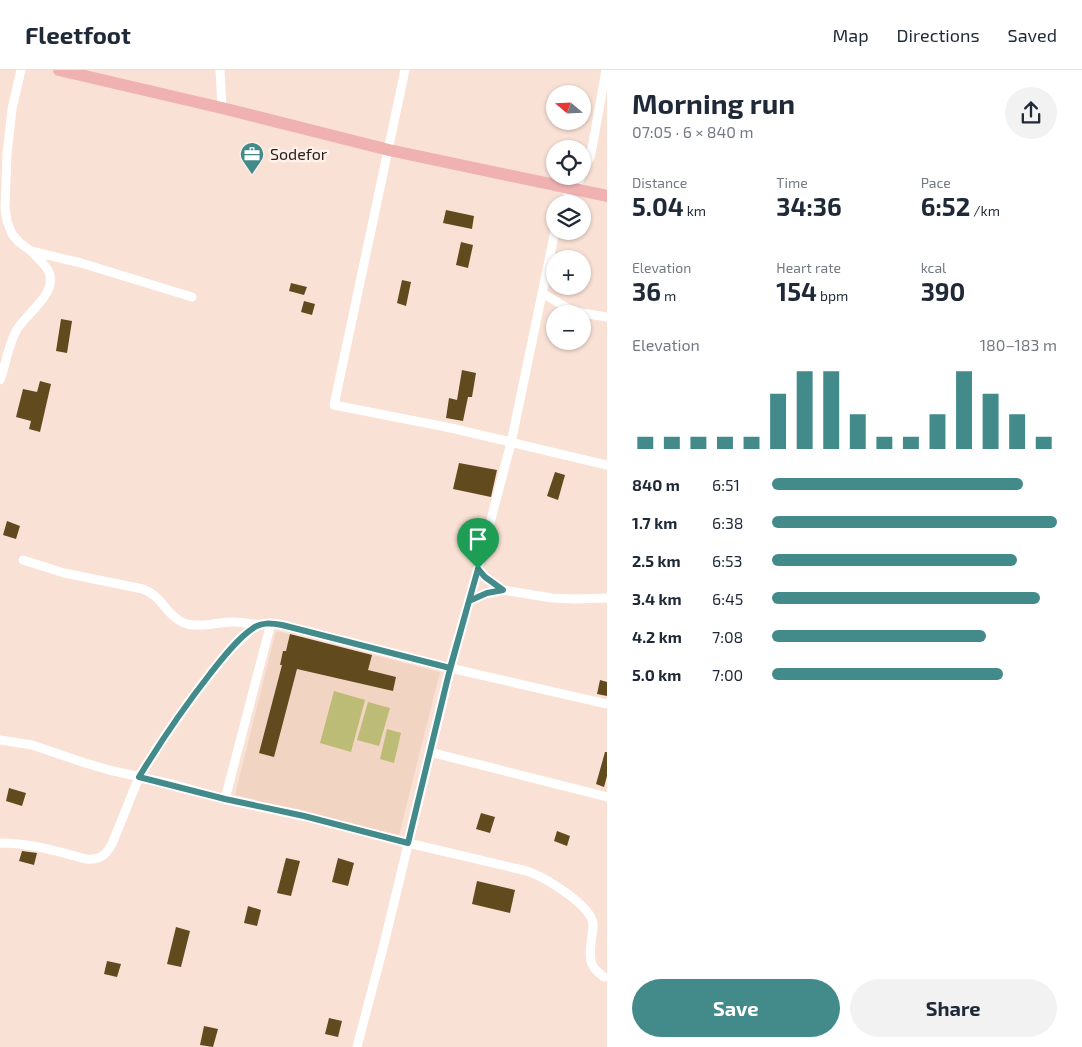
<!DOCTYPE html>
<html lang="en">
<head>
<meta charset="utf-8">
<style>
	body { margin:0; font-family:"Exo 2",sans-serif; background:#f2f2f3; color:#1f2937; height:100vh; display:flex; flex-direction:column; font-size:19px; white-space:nowrap }
	* { box-sizing:border-box; margin:0 }
	p { font-size:16px; color:#747a83 }
	.icon { flex:none; width:28px; height:28px; fill:none; stroke:currentColor; stroke-width:2; stroke-linecap:round; stroke-linejoin:round }
	.map { position:relative; flex:1; overflow:hidden }
	.panel { display:flex; flex-direction:column; background:#fff; width:475px }
	.panel>* { flex:none }
	.needle { width:32px; rotate:289deg }
	.fabs { position:absolute; left:546px; top:15px; display:grid; gap:10px }
	.fabs a { display:grid; place-items:center; width:45px; height:45px; border-radius:50%; background:#fff; box-shadow:0 1px 4px #0004; font-size:25px }
	.pin { position:absolute; display:grid; place-items:center; width:42px; height:42px; color:#fff; margin:-51px -21px; border-radius:50% 50% 50% 0; rotate:-45deg; box-shadow:0 0 5px #0007 }
	.pin .icon { rotate:45deg }
	.round { display:grid; place-items:center; flex:none; width:52px; height:52px; border-radius:26px; background:#f2f2f3 }
	.headline { display:flex; align-items:center; justify-content:space-between; height:85px; padding:0 25px }
	h1 { font-size:28px; font-weight:700; line-height:38px }
	.figures { display:grid; grid-template-columns:repeat(3,1fr); gap:8px; height:85px; padding:5px 25px }
	.figures div { display:grid; align-content:center }
	.figures b { font-size:25px; font-weight:700 }
	.figures small { font-size:14px; font-weight:400 }
	.figures p { font-size:14px }
	.chart { height:140px; padding:10px 25px }
	.chart p { display:flex; justify-content:space-between }
	.chart svg { width:100%; height:90px; margin-top:5px; stroke:#438b8b; stroke-width:6 }
	.button { display:flex; gap:10px; margin-top:auto; padding:10px 25px }
	.button a { flex:1; height:58px; border-radius:30px; background:#438b8b; color:#fff; font-size:20px; font-weight:700; line-height:58px; text-align:center }
	.button a+a { background:#f2f2f3; color:#1f2937 }
	ul { padding:0 25px; list-style:none; font-size:16px }
	li { display:grid; grid-template-columns:80px 60px 1fr; align-items:center; height:38px }
	li i { height:12px; border-radius:6px; background:#438b8b }
	header { display:flex; align-items:center; gap:30px; box-sizing:border-box; height:70px; padding:0 25px; background:#fff; border-bottom:1px solid #e0e1e3 }
	header strong { font-size:24px }
	nav { display:flex; gap:28px; margin-inline-start:auto; font-size:18px }
	main { display:flex; flex:1; min-height:0 }
	.map>svg:first-child { display:block }
	.built { fill:#f2d4c3 }
	.green { fill:#bdbc76 }
	.building { fill:#624a1f }
	.lines { fill:none; stroke-linecap:round; stroke-linejoin:round }
	.street { stroke:#fff; stroke-width:9 }
	.primary { stroke:#f0b1b1; stroke-width:12 }
	.route-casing { stroke:#fff; stroke-width:10 }
	.route { stroke:#438b8b; stroke-width:6 }
	.labels { text-anchor:middle; stroke-width:5; stroke-linejoin:round; paint-order:stroke }
	.poi-label { font-size:16px; fill:#29211c; stroke:#fff1e9; text-anchor:start }
</style>
</head>
<body>
<header>
<strong>Fleetfoot</strong>
<nav><a>Map</a><a>Directions</a><a>Saved</a></nav>
</header>
<main>
<div class="map">
<svg width="607" height="977" viewBox="0 0 607 977">
	<rect width="100%" height="100%" fill="#f9e1d5"/>
	<!-- built -->
	<path class="built" d="M276 561 440 602 399 765 235 725Z"/>
	<!-- green -->
	<g class="green">
		<path d="M334 621 365 630 351 682 320 673Z"/>
		<path d="M368 632 390 638 379 676 357 670Z"/>
		<path d="M387 659 401 663 394 693 380 689Z"/>
	</g>
	<!-- building -->
	<g class="building">
		<path d="M446 140 474 146 472 159 443 153Z"/>
		<path d="M461 172 473 175 468 198 456 195Z"/>
		<path d="M402 210 411 212 406 236 397 233Z"/>
		<path d="M291 213 307 217 304 225 289 221Z"/>
		<path d="M304 231 315 234 312 245 301 242Z"/>
		<path d="M61 249 72 251 67 283 56 281Z"/>
		<path d="M462 300 476 303 472 327H468L463 351 446 348 449 328 457 330Z"/>
		<path d="M40 311 51 314 40 362 29 359 31 351 16 347 23 319 37 322Z"/>
		<path d="M459 393 497 400 491 427 453 419Z"/>
		<path d="M555 402 565 405 558 430 547 426Z"/>
		<path d="M7 451 20 456 16 469 3 465Z"/>
		<path d="M290 564 372 585 368 600 396 607 393 621 297 599 274 687 259 683 282 595H280L283 581H286Z"/>
		<path d="M600 610 607 612V626L597 624Z"/>
		<path d="M605 682H607V706L604 717 596 714Z"/>
		<path d="M9 718 26 723 22 736 6 731Z"/>
		<path d="M481 743 495 747 490 763 476 759Z"/>
		<path d="M557 761 570 766 567 776 554 771Z"/>
		<path d="M22 781 37 783 34 795 19 791Z"/>
		<path d="M286 788 300 791 291 826 277 823Z"/>
		<path d="M338 788 354 793 348 816 332 812Z"/>
		<path d="M477 811 515 820 510 843 472 834Z"/>
		<path d="M248 836 261 840 257 856 244 853Z"/>
		<path d="M176 857 190 861 181 897 167 894Z"/>
		<path d="M107 891 121 894 117 907 104 904Z"/>
		<path d="M329 948 342 951 338 967 325 964Z"/>
		<path d="M204 956 218 959 213 977 200 975Z"/>
	</g>
	<g class="lines">
		<!-- street -->
		<g class="street">
			<path d="M21 0 12 39 7 84 5 138 7 151 12 164 19 172 31 181 81 193 192 227"/>
			<path d="M220 0 222 38"/>
			<path d="M405 0 334 335 451 358 607 395"/>
			<path d="M582 103 590 87 593 73 606 0"/>
			<path d="M564 134 568 125 576 119 581 106"/>
			<path d="M542 223 569 239 576 242 607 247"/>
			<path d="M0 310C6 294 8 276 16 261 25 244 58 224 49 202 45 194 37 187 31 181"/>
			<path d="M23 490 64 503 143 519C163 527 165 544 182 552 195 559 218 552 233 552 242 552 252 554 261 555"/>
			<path d="M478 499 485 507 503 520"/>
			<path d="M469 531 487 523 503 520 552 528 574 529 607 528"/>
			<path d="M0 670 32 675 85 693 109 700 176 715 225 729 304 746 408 773 527 801C545 807 589 834 593 853 593 857 593 861 592 865 591 874 588 888 593 896 595 900 600 904 604 907"/>
			<path d="M430 682 607 727"/>
			<path d="M225 729 271 553"/>
			<path d="M0 773C30 773 57 781 86 789 100 790 105 786 112 774L139 707 156 679 198 619 223 587 252 559 261 555 269 553 282 555 450 598 607 634"/>
			<path d="M357 977 383 878 457 572 478 499 511 373 555 161"/>
		</g>
		<!-- primary -->
		<path class="primary" d="M59 0 222 38 389 80 607 126"/>
	</g>
	<g class="lines">
		<!-- route casing -->
		<g class="route-casing">
			<path id="route" d="M478 499 450 598 282 555C271 553 261 552 252 559 237 569 221 590 210 604 184 637 161 671 139 707L225 729 304 746 408 773 448 607 469 531 487 523 503 520 485 507 478 499"/>
		</g>
		<!-- route -->
		<use href="#route" class="route"/>
	</g>
	<!-- icons -->
	<defs>
		<g id="office-pin" transform="scale(1.25)"><path d="M0 17L-7.5 6A9.5 9.5 0 1 1 7.5 6Z" fill="#438b8b" stroke="#fff1e9"/><path d="M-6-3h4V-5.5h4V-3h4V5H-6ZM-1-4.5V-3h2v-1.5ZM-6 0V1H6V0Z" fill="#fff"/></g>
	</defs>
	<g fill-rule="evenodd">
		<use href="#office-pin" x="252" y="84"/>
	</g>
	<g class="labels">
		<!-- poi labels -->
		<g class="poi-label">
			<text x="270" y="90">Sodefor</text>
		</g>
	</g>
</svg>
<div class="fabs">
<a><svg class="needle" viewBox="-14 -14 28 28"><path d="M0-13l5 13h-10z" fill="#e53935"/><path d="M0 13l5-13h-10z" fill="#747a83"/></svg></a>
<a><svg class="icon" aria-label="locate" viewBox="0 0 24 24"><circle cx="12" cy="12" r="6"/><path d="M12 2v4M12 18v4M2 12h4M18 12h4"/></svg></a>
<a><svg class="icon" aria-label="layers" viewBox="0 0 24 24"><path d="M12 4l9 5-9 5-9-5zM3 14l9 5 9-5"/></svg></a>
<a>+</a>
<a>−</a>
</div>
<div class="pin" style="left:478px;top:499px;background:#1e9e55"><svg class="icon" aria-label="arrive" viewBox="0 0 24 24"><path d="M6 21V4h12l-3 4 3 4H6"/></svg></div>
</div>
<section class="panel">
<div class="headline"><div><h1>Morning run</h1><p>07:05 · 6 × 840 m</p></div><a class="round"><svg class="icon" aria-label="share" viewBox="0 0 24 24"><path d="M12 15V3M7 8l5-5 5 5M5 13v7h14v-7"/></svg></a></div>
<div class="figures">
<div><p>Distance</p><b>5.04<small> km</small></b></div>
<div><p>Time</p><b>34:36</b></div>
<div><p>Pace</p><b>6:52<small> /km</small></b></div>
</div>
<div class="figures">
<div><p>Elevation</p><b>36<small> m</small></b></div>
<div><p>Heart rate</p><b>154<small> bpm</small></b></div>
<div><p>kcal</p><b>390</b></div>
</div>
<div class="chart"><p><span>Elevation</span>180–183 m</p>
<svg viewBox="0 0 160 44" preserveAspectRatio="none"><path d="M5 44V38M15 44V38M25 44V38M35 44V38M45 44V38M55 44V17M65 44V6M75 44V6M85 44V27M95 44V38M105 44V38M115 44V27M125 44V6M135 44V17M145 44V27M155 44V38"/></svg>
</div>
<ul>
<li><b>840 m</b>6:51<i style="width:88%"></i></li>
<li><b>1.7 km</b>6:38<i style="width:100%"></i></li>
<li><b>2.5 km</b>6:53<i style="width:86%"></i></li>
<li><b>3.4 km</b>6:45<i style="width:94%"></i></li>
<li><b>4.2 km</b>7:08<i style="width:75%"></i></li>
<li><b>5.0 km</b>7:00<i style="width:81%"></i></li>
</ul>
<div class="button"><a>Save</a><a>Share</a></div>
</section>
</main>
</body>
</html>
